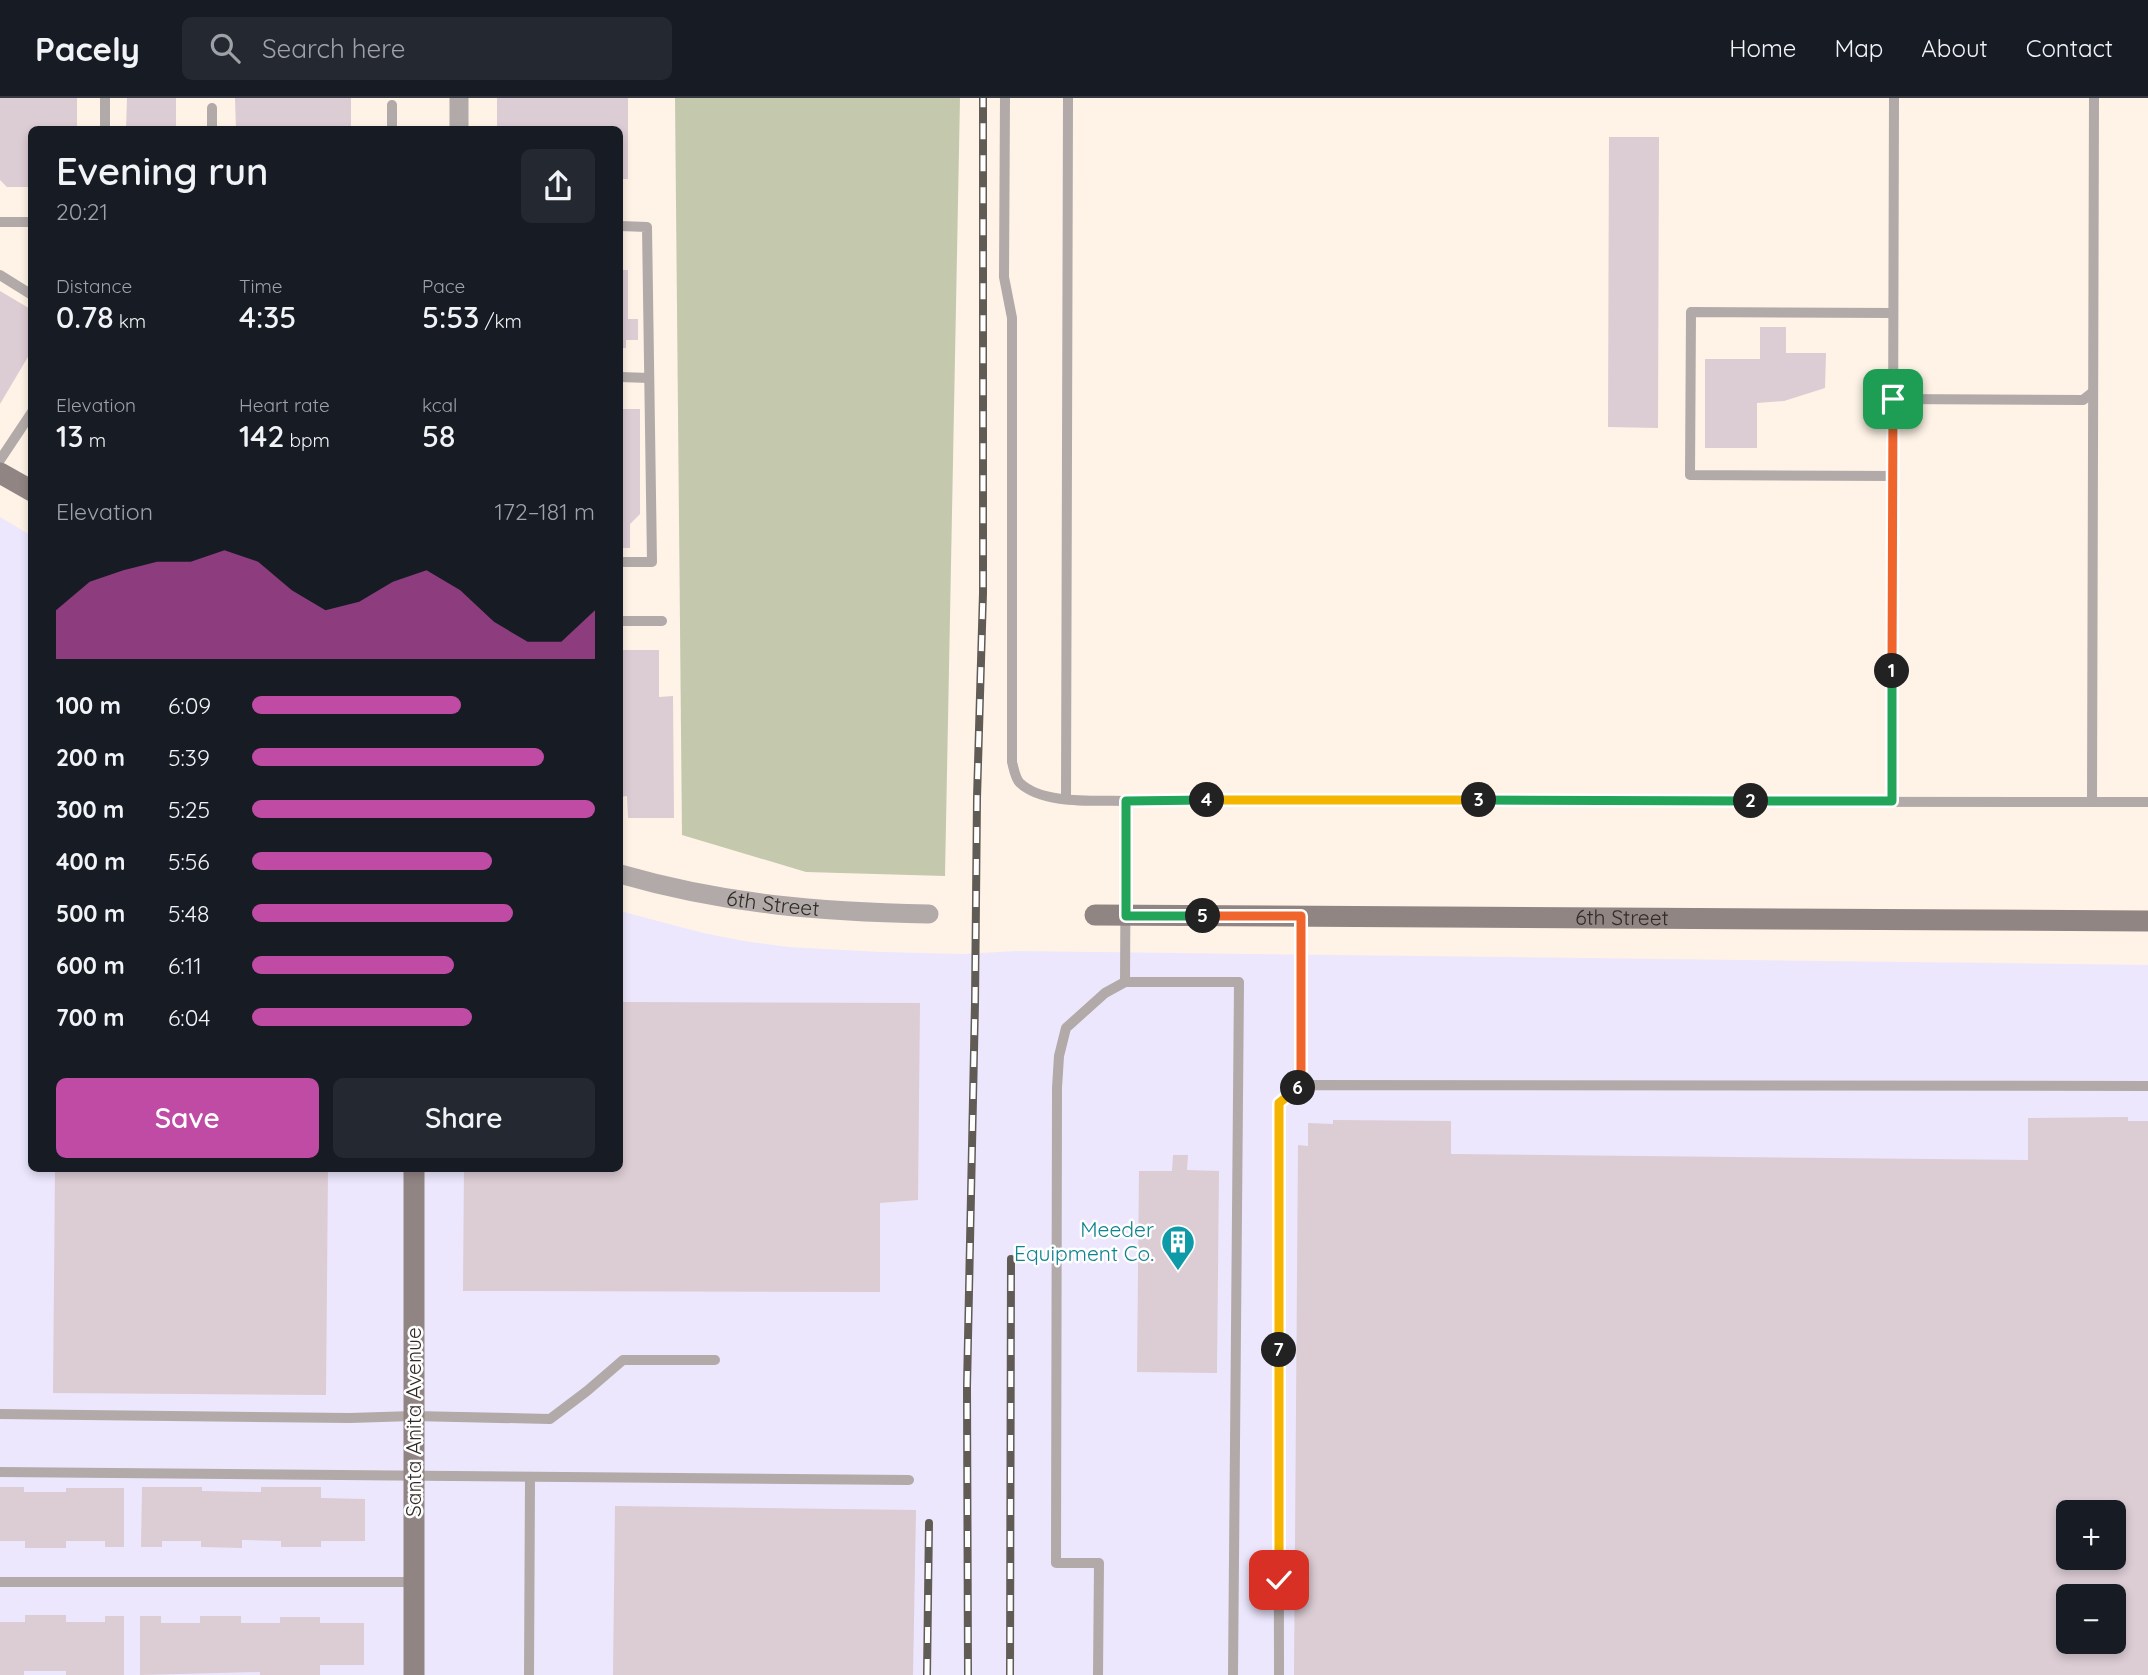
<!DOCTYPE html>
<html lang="en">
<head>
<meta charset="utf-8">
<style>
	body { margin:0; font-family:Quicksand,sans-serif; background:#242831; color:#f1f3f6; height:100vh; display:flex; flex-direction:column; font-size:26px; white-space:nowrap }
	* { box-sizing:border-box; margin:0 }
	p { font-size:23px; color:#9ea1a6 }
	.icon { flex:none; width:38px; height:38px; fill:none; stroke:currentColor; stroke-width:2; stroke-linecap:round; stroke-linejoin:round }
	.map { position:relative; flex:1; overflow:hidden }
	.side { position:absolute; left:28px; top:28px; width:595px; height:1046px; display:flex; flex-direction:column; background:#171b24; border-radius:10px; box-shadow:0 4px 10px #0003 }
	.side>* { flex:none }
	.buttons { position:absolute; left:2056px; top:1402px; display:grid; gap:14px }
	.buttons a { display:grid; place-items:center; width:70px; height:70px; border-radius:10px; background:#171b24; box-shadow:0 4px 10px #0003; font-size:35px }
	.pin { position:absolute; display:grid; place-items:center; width:60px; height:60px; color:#fff; margin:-30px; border-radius:14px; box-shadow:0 4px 10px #0006 }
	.km { position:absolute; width:35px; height:35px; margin:-18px; border-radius:50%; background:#222; color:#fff; font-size:19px; line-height:35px; text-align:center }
	.round { display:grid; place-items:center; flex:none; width:74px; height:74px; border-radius:10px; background:#242831 }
	.summary { display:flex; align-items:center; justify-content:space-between; height:119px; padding:0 28px }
	h1 { font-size:38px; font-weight:600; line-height:52px }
	.figures { display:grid; grid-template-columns:repeat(3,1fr); gap:10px; height:119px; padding:7px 28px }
	.figures div { display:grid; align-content:center }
	.figures b { font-size:30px; font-weight:600 }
	.figures small { font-size:19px; font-weight:400 }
	.figures p { font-size:19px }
	.chart { height:196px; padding:14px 28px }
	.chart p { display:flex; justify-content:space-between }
	.chart svg { width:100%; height:126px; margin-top:7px; fill:#bf4ba4; opacity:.7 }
	.action { display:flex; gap:14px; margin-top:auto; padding:14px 28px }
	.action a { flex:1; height:80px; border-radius:10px; background:#bf4ba4; color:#fff; font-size:28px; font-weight:600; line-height:80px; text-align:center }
	.action a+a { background:#242831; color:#f1f3f6 }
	ul { padding:0 28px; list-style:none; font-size:23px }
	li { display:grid; grid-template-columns:112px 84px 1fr; align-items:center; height:52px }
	li i { height:18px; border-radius:9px; background:#bf4ba4 }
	header { display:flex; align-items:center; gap:42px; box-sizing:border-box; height:98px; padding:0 35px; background:#171b24; border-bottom:2px solid #363941 }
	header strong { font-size:33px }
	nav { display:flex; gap:38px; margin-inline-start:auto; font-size:24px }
	.search { width:490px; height:63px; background:#242831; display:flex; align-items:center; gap:18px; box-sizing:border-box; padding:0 24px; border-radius:10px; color:#9ea1a6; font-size:26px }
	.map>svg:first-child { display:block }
	.industrial { fill:#ece7fd; fill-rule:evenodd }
	.green { fill:#c4c8ad }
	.building { fill:#dcccd4; fill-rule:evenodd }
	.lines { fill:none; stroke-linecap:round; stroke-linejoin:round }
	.lane { stroke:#b1aaa8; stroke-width:10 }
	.street { stroke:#b1aaa8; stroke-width:19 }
	.secondary { stroke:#918583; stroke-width:21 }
	.rail-casing { stroke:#615b55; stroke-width:8 }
	.rail { stroke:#fff; stroke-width:5; stroke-dasharray:16; stroke-linecap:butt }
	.split-1-casing { stroke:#fff; stroke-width:14 }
	.split-2-casing { stroke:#fff; stroke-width:14 }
	.split-3-casing { stroke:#fff; stroke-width:14 }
	.split-4-casing { stroke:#fff; stroke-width:14 }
	.split-5-casing { stroke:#fff; stroke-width:14 }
	.split-6-casing { stroke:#fff; stroke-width:14 }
	.split-7-casing { stroke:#fff; stroke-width:14 }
	.split-8-casing { stroke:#fff; stroke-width:14 }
	.split-1 { stroke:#f0652b; stroke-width:9 }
	.split-2 { stroke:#22a559; stroke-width:9 }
	.split-3 { stroke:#22a559; stroke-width:9 }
	.split-4 { stroke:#f5b400; stroke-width:9 }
	.split-5 { stroke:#22a559; stroke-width:9 }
	.split-6 { stroke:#f0652b; stroke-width:9 }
	.split-7 { stroke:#f5b400; stroke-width:9 }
	.split-8 { stroke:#f5b400; stroke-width:9 }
	.labels { text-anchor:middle; stroke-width:5; stroke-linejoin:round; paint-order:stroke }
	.street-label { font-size:21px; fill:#302b27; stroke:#fff }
	.culture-label { font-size:21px; fill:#0d838f; stroke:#fff; text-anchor:end }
</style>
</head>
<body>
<header>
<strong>Pacely</strong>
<div class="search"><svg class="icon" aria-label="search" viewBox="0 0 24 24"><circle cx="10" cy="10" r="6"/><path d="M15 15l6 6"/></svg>Search here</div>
<nav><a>Home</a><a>Map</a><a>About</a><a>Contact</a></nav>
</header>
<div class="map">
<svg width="2148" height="1577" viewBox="0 0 2148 1577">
	<rect width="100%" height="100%" fill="#fef3e6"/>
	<!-- industrial -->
	<path class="industrial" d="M0 419 32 438V1071H620V813L703 835 744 843 788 849 880 854 963 856 1017 853 2148 867V1577H0ZM2068 1414H2114V1460H2068ZM2068 1498H2114V1544H2068Z"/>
	<!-- green -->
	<path class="green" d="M675 0H960L945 778 806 774 682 737Z"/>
	<!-- building -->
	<g class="building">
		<path d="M0 0H77V32H32V89H7L0 82Z"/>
		<path d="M127 0H176V32H126Z"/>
		<path d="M235 0H351V32H236Z"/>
		<path d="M497 0H628V81H620V32H497Z"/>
		<path d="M1609 39H1659L1658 330 1608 329Z"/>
		<path d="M620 172H628V221H638V242H626V250H620Z"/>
		<path d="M0 193 32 212V252L0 306Z"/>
		<path d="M1760 229H1786V255H1826L1825 290 1784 303 1757 305V350H1705V261H1760Z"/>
		<path d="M620 311H640V416L630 426V450H620Z"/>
		<path d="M620 552H659V599L673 598 674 720H628L627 698 620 699Z"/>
		<path d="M620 904 920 905 918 1102 880 1105V1194L463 1193 464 1071H620Z"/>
		<path d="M2128 1019V1023H2148V1577H1294L1298 1047 1308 1048V1025L1333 1026V1022L1451 1023V1056L2028 1062V1020ZM2068 1414H2114V1460H2068ZM2068 1498H2114V1544H2068Z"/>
		<path d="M1173 1057H1188L1187 1072 1219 1073 1217 1275 1137 1274 1139 1073H1172Z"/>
		<path d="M55 1071H328L326 1297 53 1295Z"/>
		<path d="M0 1389H24V1394H66V1390H124V1449H105V1443H66V1450H25V1443H0Z"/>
		<path d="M142 1389H202V1393L261 1394V1389H321V1400L365 1401V1443H321V1449H281V1443L242 1442V1450L201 1449V1443H162V1449H141Z"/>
		<path d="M615 1408 916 1412 913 1577H613Z"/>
		<path d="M25 1517H66V1524H105V1518H124V1577H66V1573H24V1577H0V1524H25Z"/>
		<path d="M140 1518H161V1525H200V1518H241V1525H280V1519H320V1525H364V1567H320V1577H260V1574L140 1577Z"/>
	</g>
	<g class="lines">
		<!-- lane -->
		<g class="lane">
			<path d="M105 0V32"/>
			<path d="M1005 0 1004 179 1012 220V664C1014 671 1015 680 1020 685 1043 707 1096 702 1126 703L1125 884 1105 895 1066 930 1059 958 1057 990 1056 1465H1099L1098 1577"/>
			<path d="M212 32V10"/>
			<path d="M392 32V7"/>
			<path d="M0 124H32"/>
			<path d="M620 128 647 129 652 464H620"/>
			<path d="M0 177 32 197"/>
			<path d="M620 279 649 280"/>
			<path d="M1893 301 2083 302 2093 294"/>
			<path d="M0 362 32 314"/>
			<path d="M1893 378 1690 377 1691 214 1893 215"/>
			<path d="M620 523H662"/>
			<path d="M1066 701 1068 0"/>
			<path d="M1126 703 2148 704"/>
			<path d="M1892 703 1894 0"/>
			<path d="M2092 704 2094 0"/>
			<path d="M1125 884H1239L1233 1577"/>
			<path d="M1301 987 1302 819"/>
			<path d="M0 1316 350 1320 413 1318 550 1321 587 1293 623 1262H715"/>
			<path d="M0 1374 909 1382"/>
			<path d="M0 1484H414"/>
			<path d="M529 1577 530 1380"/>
			<path d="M1279 1577 1278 1005 1301 987 2148 988"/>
		</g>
		<!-- street -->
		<g class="street">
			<path d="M459 32V0"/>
			<path id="s1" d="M620 776C724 806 820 814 929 816"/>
		</g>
		<!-- secondary -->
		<g class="secondary">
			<path d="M0 375 32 393"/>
			<path id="s2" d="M1095 817 2148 823"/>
			<path d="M414 1577V1071"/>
		</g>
		<!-- rail casing -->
		<g class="rail-casing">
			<g id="rail">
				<path d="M927 1577 929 1425"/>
				<path d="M968 1577 967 1289 975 905 977 700 983 495V0"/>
				<path d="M1010 1577 1011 1161"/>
			</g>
		</g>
		<!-- rail -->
		<use href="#rail" class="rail"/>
	</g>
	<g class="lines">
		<!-- split-1 casing -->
		<g class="split-1-casing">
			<path id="split-1" d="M1892 573 1893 301"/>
		</g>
		<!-- split-2 casing -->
		<g class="split-2-casing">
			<path id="split-2" d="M1751 703H1892V573"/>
		</g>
		<!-- split-3 casing -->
		<g class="split-3-casing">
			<path id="split-3" d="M1479 702 1751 703"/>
		</g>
		<!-- split-4 casing -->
		<g class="split-4-casing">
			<path id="split-4" d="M1207 702H1479"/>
		</g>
		<!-- split-5 casing -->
		<g class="split-5-casing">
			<path id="split-5" d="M1203 818H1126V703L1207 702"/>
		</g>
		<!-- split-6 casing -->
		<g class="split-6-casing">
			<path id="split-6" d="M1203 818H1301V987L1298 990"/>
		</g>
		<!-- split-7 casing -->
		<g class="split-7-casing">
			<path id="split-7" d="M1279 1252V1005L1298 990"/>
		</g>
		<!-- split-8 casing -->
		<g class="split-8-casing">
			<path id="split-8" d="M1279 1252V1482"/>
		</g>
		<!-- split-1 -->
		<use href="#split-1" class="split-1"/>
		<!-- split-2 -->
		<use href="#split-2" class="split-2"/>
		<!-- split-3 -->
		<use href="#split-3" class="split-3"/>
		<!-- split-4 -->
		<use href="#split-4" class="split-4"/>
		<!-- split-5 -->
		<use href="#split-5" class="split-5"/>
		<!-- split-6 -->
		<use href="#split-6" class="split-6"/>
		<!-- split-7 -->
		<use href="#split-7" class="split-7"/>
		<!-- split-8 -->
		<use href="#split-8" class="split-8"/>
	</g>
	<!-- icons -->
	<defs>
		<g id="building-pin" transform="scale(1.75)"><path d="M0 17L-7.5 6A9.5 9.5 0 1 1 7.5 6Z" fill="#0f9aa8" stroke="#fff"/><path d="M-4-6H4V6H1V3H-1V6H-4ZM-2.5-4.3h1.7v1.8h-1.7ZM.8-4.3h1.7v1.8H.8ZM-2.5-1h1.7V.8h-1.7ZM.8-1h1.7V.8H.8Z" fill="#fff"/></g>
	</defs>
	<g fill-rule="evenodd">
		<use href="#building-pin" x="1178" y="1144"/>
	</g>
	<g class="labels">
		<!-- street labels -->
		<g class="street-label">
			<text dy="7" stroke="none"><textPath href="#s1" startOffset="156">6th Street</textPath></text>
			<text dy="7" stroke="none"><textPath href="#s2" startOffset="527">6th Street</textPath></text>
			<text transform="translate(414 1324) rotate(-90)" y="7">Santa Anita Avenue</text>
		</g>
		<!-- culture labels -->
		<g class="culture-label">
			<text x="1154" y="1139">Meeder<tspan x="1154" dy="24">Equipment Co.</tspan></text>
		</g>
	</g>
</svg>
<div class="buttons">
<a>+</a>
<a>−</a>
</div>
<div class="pin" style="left:1893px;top:301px;background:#1e9e55"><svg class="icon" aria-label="arrive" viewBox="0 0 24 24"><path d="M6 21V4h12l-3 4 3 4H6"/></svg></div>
<div class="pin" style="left:1279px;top:1482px;background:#d93025"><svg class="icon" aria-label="check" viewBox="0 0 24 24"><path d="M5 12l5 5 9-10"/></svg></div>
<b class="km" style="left:1892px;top:573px">1</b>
<b class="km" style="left:1751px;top:703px">2</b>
<b class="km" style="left:1479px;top:702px">3</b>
<b class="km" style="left:1207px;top:702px">4</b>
<b class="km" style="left:1203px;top:818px">5</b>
<b class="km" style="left:1298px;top:990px">6</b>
<b class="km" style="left:1279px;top:1252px">7</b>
<section class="side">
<div class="summary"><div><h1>Evening run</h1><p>20:21</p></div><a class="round"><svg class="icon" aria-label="share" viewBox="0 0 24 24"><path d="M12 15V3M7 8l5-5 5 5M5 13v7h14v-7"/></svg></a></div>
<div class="figures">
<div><p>Distance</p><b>0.78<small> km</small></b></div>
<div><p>Time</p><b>4:35</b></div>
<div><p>Pace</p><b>5:53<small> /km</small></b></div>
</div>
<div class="figures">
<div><p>Elevation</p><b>13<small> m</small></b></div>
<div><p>Heart rate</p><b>142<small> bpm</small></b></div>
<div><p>kcal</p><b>58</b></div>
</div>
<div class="chart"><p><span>Elevation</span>172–181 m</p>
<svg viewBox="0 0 160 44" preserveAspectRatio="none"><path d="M0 44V27L10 17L20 13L30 10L40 10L50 6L60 10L70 20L80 27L90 24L100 17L110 13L120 20L130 31L140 38L150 38L160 27V44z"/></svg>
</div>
<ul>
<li><b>100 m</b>6:09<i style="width:61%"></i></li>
<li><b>200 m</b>5:39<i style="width:85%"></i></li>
<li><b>300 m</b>5:25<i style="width:100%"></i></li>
<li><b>400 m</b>5:56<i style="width:70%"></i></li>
<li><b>500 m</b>5:48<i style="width:76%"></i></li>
<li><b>600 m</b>6:11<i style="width:59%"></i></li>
<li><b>700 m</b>6:04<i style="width:64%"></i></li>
</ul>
<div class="action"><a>Save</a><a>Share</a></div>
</section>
</div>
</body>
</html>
